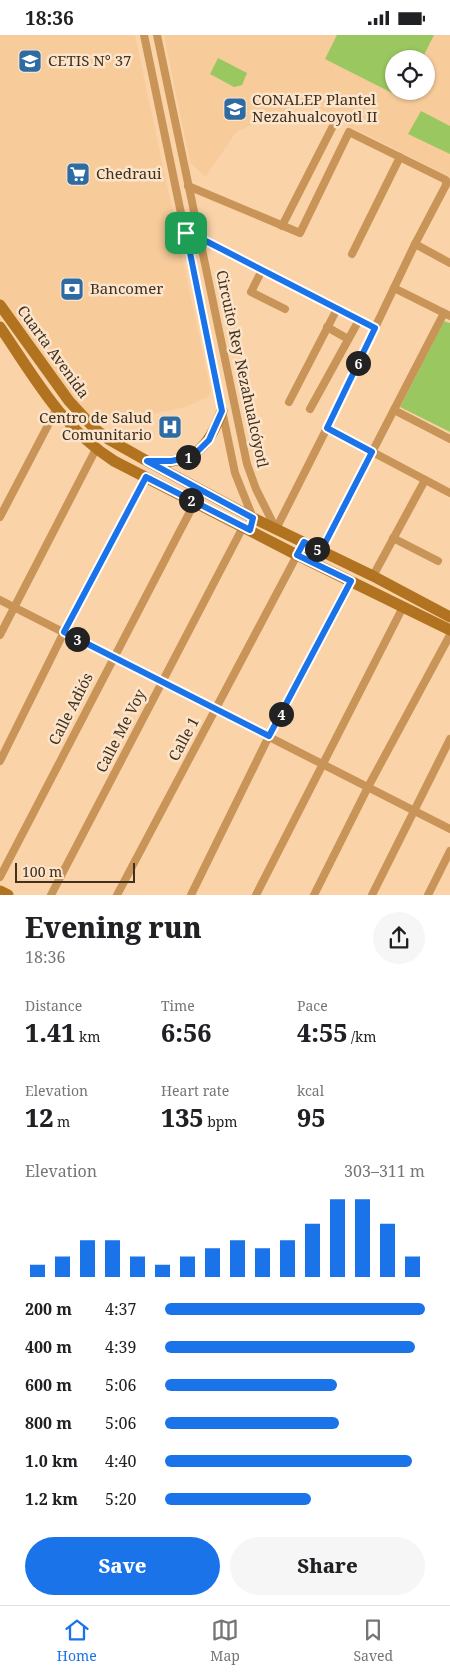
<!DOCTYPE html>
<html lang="en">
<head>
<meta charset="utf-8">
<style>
	body { margin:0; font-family:"Noto Serif",serif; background:#f6f6f6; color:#202124; height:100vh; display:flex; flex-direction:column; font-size:19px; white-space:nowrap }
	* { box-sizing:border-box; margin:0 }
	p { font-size:16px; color:#757577 }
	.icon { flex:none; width:28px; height:28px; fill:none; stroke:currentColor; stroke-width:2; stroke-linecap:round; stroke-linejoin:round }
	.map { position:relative; height:860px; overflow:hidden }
	.panel { display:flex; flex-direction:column; background:#fff; flex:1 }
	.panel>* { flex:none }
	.controls { position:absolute; left:385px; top:15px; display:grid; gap:10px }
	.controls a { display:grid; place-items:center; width:50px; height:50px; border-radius:50%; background:#fff; box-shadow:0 1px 4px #0004; font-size:25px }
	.scale { position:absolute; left:15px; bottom:12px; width:120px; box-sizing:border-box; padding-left:5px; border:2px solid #3f301f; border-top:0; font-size:14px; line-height:18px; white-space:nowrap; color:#3f301f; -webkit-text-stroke:4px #fce4cb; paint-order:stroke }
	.pin { position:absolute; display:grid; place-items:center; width:42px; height:42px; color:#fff; margin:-21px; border-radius:10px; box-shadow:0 2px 8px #0006 }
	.km { position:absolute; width:25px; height:25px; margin:-12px; border-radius:50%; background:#222; color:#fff; font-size:14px; line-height:25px; text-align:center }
	.round { display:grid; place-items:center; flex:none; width:52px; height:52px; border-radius:26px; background:#f6f6f6 }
	.head { display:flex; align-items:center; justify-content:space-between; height:85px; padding:0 25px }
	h1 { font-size:28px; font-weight:800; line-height:38px }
	.stats { display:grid; grid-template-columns:repeat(3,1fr); gap:8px; height:85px; padding:5px 25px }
	.stats div { display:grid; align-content:center }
	.stats b { font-size:25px; font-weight:800 }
	.stats small { font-size:14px; font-weight:400 }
	.stats p { font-size:14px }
	.chart { height:140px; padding:10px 25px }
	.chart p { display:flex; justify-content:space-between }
	.chart svg { width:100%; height:90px; margin-top:5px; stroke:#1a73e8; stroke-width:6 }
	.button { display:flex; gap:10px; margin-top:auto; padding:10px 25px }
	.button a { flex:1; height:58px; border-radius:30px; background:#1a73e8; color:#fff; font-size:20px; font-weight:800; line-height:58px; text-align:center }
	.button a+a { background:#f6f6f6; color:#202124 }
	ul { padding:0 25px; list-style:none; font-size:16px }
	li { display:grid; grid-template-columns:80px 60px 1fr; align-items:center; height:38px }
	li i { height:12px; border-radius:6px; background:#1a73e8 }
	.status { display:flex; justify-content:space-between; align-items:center; height:35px; padding:0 25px; background:#fff; direction:ltr }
	.status svg { height:14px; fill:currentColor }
	.tabs { display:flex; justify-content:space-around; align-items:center; height:70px; border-top:1px solid #e0e0e0; background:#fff; font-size:14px; color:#757577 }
	.tabs a { display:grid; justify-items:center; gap:2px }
	.tabs .active { color:#1a73e8 }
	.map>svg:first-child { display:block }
	.built { fill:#f7cb9a; fill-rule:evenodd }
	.green { fill:#9ac760 }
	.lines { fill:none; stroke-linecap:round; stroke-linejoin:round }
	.street { stroke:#c99458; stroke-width:8 }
	.secondary { stroke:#b17320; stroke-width:11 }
	.route-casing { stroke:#fff; stroke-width:10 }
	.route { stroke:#1a73e8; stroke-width:6 }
	.labels { text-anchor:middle; stroke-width:5; stroke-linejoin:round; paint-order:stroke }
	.poi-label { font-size:15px; fill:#3f301f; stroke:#fce4cb; text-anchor:start }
	.street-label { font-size:15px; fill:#3f301f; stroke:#fce4cb }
</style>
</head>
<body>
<div class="status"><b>18:36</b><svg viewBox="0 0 49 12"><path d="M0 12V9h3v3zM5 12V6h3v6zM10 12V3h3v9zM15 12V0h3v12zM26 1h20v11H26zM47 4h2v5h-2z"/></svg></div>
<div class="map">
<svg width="450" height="860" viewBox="0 0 450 860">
	<rect width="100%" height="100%" fill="#fbd3a9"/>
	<!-- built -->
	<g class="built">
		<path d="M0 0H135L211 357 209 361 186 372 122 385 96 386 90 384 62 349 32 305 0 265Z"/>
		<path d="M164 0H450V142L349 91 308 67 237 96 205 142 190 127ZM394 24H426V56H394Z"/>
	</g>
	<!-- green -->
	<g class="green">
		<path d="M337 0H434L422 24H394V56H405L402 63 325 24Z"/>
		<path d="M218 23 247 38 242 50 234 52 210 39Z"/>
		<path d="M421 76 450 91V119L408 99Z"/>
		<path d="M444 286 450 288V397L400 372Z"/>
	</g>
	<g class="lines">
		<!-- street -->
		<g class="street">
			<path d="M144 0 235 438 253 483 250 495"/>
			<path d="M157 0 247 429 256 454 276 494"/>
			<path d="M188 151 300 198 349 97 446 145V150L415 209 327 393 276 494"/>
			<path d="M282 191 335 87"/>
			<path d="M186 199 200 203 375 293"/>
			<path d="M415 209 450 228"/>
			<path d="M352 219 400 122"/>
			<path d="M262 235 251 257 285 274"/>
			<path d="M394 253 450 281"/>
			<path d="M327 292 348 304"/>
			<path d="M289 367 337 274"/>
			<path d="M310 374 359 285"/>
			<path d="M394 375 450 404"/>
			<path d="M327 393 450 458"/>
			<path d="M0 482 56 375"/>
			<path d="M393 503 438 526"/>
			<path d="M321 516 444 278"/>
			<path d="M373 541 425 445"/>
			<path d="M0 565 450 794"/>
			<path d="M0 600 96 414"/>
			<path d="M0 726 64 597 146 442"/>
			<path d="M0 842 195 467"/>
			<path d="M51 860 243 492"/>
			<path d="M117 860 304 507"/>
			<path d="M191 860 269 701 351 545"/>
			<path d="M256 860 403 572"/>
			<path d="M314 860 368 752 450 600"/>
			<path d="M372 860 450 704"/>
			<path d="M428 860 450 816"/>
		</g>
		<!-- secondary -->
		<g class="secondary">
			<path d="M0 270 69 366 94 393 108 404 147 426 253 483 373 541 450 582"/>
			<path d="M0 292C35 343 61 392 114 426L297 520 450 595"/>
			<path d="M149 427C192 429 208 415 222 376"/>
			<path d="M0 856 8 860"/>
		</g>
	</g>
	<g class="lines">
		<!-- route casing -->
		<g class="route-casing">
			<path id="route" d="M186 198 200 203 375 293 327 393 372 417 321 516 304 507 297 520 351 546 269 701 64 597 146 442 250 495 253 483 147 426H171L181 424 197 417 209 405 222 376Z"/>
		</g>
		<!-- route -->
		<use href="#route" class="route"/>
	</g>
	<!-- icons -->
	<defs>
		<g id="university-square" transform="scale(1.25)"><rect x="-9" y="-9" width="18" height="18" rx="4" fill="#2e6ba2" stroke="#fce4cb"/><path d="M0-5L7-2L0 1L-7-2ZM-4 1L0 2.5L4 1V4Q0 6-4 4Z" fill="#fff"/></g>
		<g id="supermarket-square" transform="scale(1.25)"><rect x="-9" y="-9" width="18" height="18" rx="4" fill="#2e6ba2" stroke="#fce4cb"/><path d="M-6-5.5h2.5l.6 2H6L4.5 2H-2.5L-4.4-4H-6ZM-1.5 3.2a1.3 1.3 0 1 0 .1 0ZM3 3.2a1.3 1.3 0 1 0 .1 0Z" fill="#fff"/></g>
		<g id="bank-square" transform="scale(1.25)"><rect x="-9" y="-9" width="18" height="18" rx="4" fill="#2e6ba2" stroke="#fce4cb"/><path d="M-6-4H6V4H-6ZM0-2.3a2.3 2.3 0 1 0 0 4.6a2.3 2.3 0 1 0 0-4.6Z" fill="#fff"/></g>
		<g id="hospital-square" transform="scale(1.25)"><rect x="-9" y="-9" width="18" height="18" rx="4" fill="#2e6ba2" stroke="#fce4cb"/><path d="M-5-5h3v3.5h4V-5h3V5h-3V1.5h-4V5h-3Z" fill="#fff"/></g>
	</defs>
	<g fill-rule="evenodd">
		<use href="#university-square" x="30" y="26"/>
		<use href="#university-square" x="235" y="74"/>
		<use href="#supermarket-square" x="78" y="139"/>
		<use href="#bank-square" x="72" y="254"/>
		<use href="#hospital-square" x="170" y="392"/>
	</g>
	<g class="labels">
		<!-- poi labels -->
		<g class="poi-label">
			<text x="48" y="31">CETIS N° 37</text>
			<text x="252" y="70">CONALEP Plantel<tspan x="252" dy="17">Nezahualcoyotl II</tspan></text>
			<text x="96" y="144">Chedraui</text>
			<text x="90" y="259">Bancomer</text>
			<text x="152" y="388" text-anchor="end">Centro de Salud<tspan x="152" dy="17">Comunitario</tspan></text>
		</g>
		<!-- street labels -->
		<g class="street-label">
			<text transform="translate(53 317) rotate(54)" y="5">Cuarta Avenida</text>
			<text transform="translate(242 334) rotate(78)" y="5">Circuito Rey Nezahualcóyotl</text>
			<text transform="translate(71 674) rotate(-63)" y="5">Calle Adiós</text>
			<text transform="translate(121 696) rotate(-63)" y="5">Calle Me Voy</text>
			<text transform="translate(184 704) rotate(-62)" y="5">Calle 1</text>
		</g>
	</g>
</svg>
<div class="controls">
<a><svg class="icon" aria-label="locate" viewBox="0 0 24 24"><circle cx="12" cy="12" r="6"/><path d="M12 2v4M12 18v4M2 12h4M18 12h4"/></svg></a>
</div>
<div class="scale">100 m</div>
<div class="pin" style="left:186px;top:198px;background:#1e9e55"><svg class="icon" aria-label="arrive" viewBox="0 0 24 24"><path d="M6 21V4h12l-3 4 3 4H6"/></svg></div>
<b class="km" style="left:188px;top:422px">1</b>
<b class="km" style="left:191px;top:465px">2</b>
<b class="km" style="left:77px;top:604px">3</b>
<b class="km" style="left:281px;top:679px">4</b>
<b class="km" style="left:317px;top:514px">5</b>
<b class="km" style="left:358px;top:328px">6</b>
</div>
<section class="panel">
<div class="head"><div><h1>Evening run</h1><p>18:36</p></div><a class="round"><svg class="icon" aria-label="share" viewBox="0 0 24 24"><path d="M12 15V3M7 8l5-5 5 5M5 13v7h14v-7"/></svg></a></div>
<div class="stats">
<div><p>Distance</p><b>1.41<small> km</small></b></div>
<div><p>Time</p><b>6:56</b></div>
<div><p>Pace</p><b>4:55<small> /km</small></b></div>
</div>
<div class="stats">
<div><p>Elevation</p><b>12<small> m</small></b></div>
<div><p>Heart rate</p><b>135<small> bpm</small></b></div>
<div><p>kcal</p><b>95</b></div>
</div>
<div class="chart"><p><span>Elevation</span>303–311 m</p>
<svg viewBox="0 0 160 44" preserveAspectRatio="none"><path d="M5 44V38M15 44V34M25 44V26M35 44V26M45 44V34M55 44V38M65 44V34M75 44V30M85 44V26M95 44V30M105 44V26M115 44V18M125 44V6M135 44V6M145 44V18M155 44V34"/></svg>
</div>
<ul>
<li><b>200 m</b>4:37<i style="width:100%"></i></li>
<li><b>400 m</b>4:39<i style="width:96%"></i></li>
<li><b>600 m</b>5:06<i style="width:66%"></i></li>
<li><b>800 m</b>5:06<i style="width:67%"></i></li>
<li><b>1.0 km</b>4:40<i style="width:95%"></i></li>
<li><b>1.2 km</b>5:20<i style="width:56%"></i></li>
</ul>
<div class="button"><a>Save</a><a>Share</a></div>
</section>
<nav class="tabs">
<a class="active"><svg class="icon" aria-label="home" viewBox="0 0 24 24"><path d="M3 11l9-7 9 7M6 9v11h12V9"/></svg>Home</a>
<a><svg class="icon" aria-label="map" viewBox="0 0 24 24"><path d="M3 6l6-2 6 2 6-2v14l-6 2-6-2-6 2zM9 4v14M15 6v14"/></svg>Map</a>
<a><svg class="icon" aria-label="saved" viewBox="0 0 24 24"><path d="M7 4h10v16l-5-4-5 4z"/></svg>Saved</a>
</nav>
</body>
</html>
